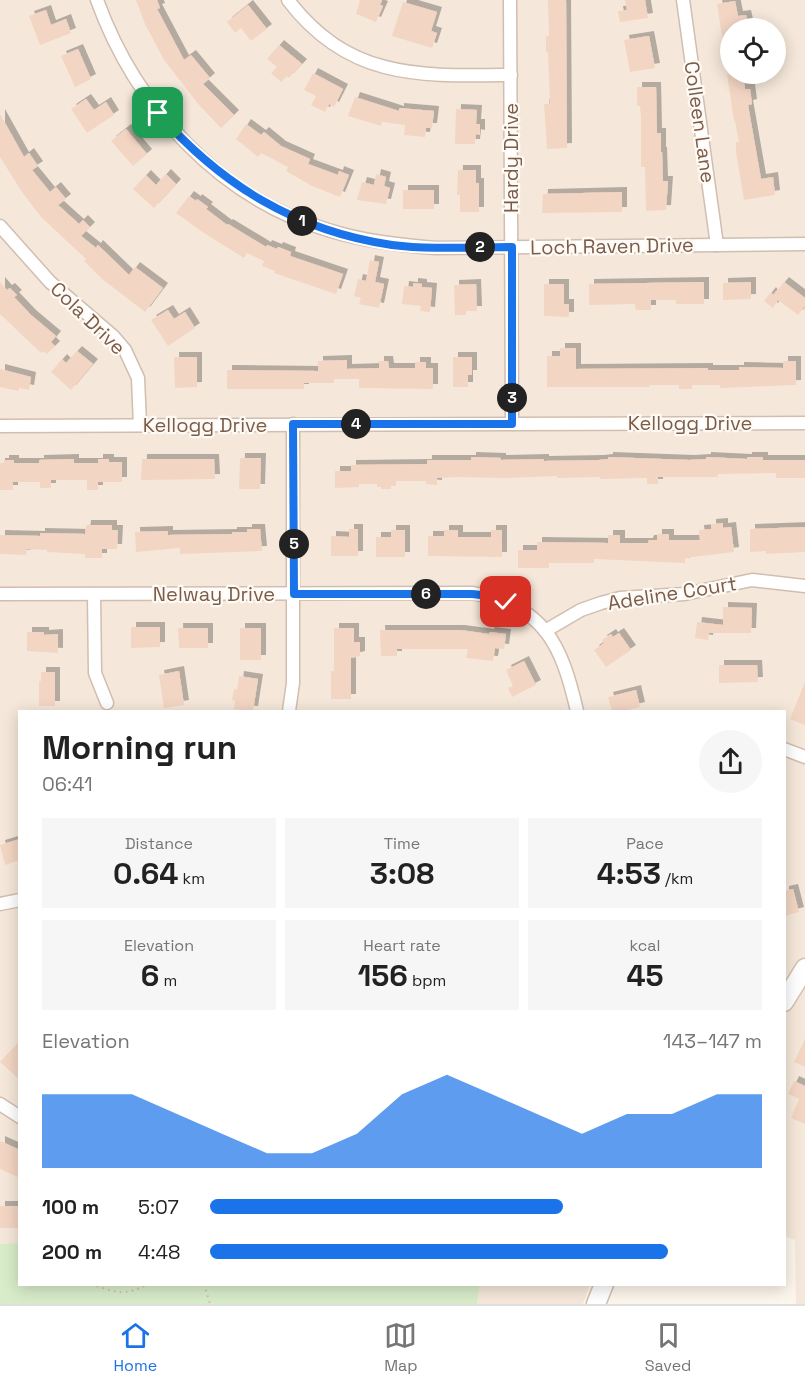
<!DOCTYPE html>
<html lang="en">
<head>
<meta charset="utf-8">
<style>
	body { margin:0; font-family:"Space Grotesk",sans-serif; background:#f6f6f6; color:#222; height:100vh; display:flex; flex-direction:column; font-size:22px; white-space:nowrap }
	* { box-sizing:border-box; margin:0 }
	p { font-size:20px; color:#767676 }
	.icon { flex:none; width:33px; height:33px; fill:none; stroke:currentColor; stroke-width:2; stroke-linecap:round; stroke-linejoin:round }
	.map { position:relative; flex:1; overflow:hidden }
	.drawer { position:absolute; left:18px; top:710px; width:768px; height:576px; display:flex; flex-direction:column; background:#fff; border-radius:0px; box-shadow:0 3px 15px #0003 }
	.drawer>* { flex:none }
	.tools { position:absolute; left:720px; top:18px; display:grid; gap:12px }
	.tools a { display:grid; place-items:center; width:66px; height:66px; border-radius:50%; background:#fff; box-shadow:0 3px 15px #0003; font-size:30px }
	.pin { position:absolute; display:grid; place-items:center; width:51px; height:51px; color:#fff; margin:-26px; border-radius:12px; box-shadow:0 3px 9px #0006 }
	.km { position:absolute; width:30px; height:30px; margin:-15px; border-radius:50%; background:#222; color:#fff; font-size:16px; line-height:30px; text-align:center }
	.round { display:grid; place-items:center; flex:none; width:63px; height:63px; border-radius:32px; background:#f6f6f6 }
	.head { display:flex; align-items:center; justify-content:space-between; height:102px; padding:0 24px }
	h1 { font-size:33px; font-weight:700; line-height:45px }
	.metrics { display:grid; grid-template-columns:repeat(3,1fr); gap:9px; height:102px; padding:6px 24px }
	.metrics div { display:grid; align-content:center; border-radius:0px; background:#f6f6f6; text-align:center }
	.metrics b { font-size:30px; font-weight:700 }
	.metrics small { font-size:16px; font-weight:400 }
	.metrics p { font-size:16px }
	.chart { height:168px; padding:12px 24px }
	.chart p { display:flex; justify-content:space-between }
	.chart svg { width:100%; height:108px; margin-top:6px; fill:#1a73e8; opacity:.7 }
	ul { padding:0 24px; list-style:none; font-size:20px }
	li { display:grid; grid-template-columns:96px 72px 1fr; align-items:center; height:45px }
	li i { height:15px; border-radius:8px; background:#1a73e8 }
	.tabs { display:flex; justify-content:space-around; align-items:center; height:84px; border-top:2px solid #e0e0e0; background:#fff; font-size:16px; color:#767676 }
	.tabs a { display:grid; justify-items:center; gap:3px }
	.tabs .on { color:#1a73e8 }
	.map>svg:first-child { display:block }
	.residential { fill:#f5e8da; fill-rule:evenodd }
	.green { fill:#d8ecc9 }
	.building { fill:#f3d5c3; filter:url(#shadow) }
	.lines { fill:none; stroke-linecap:round; stroke-linejoin:round }
	.street-casing { stroke:#d1beb0; stroke-width:15 }
	.secondary-casing { stroke:#d6c0b0; stroke-width:21 }
	.path { stroke:#d9b8a5; stroke-width:2; stroke-dasharray:1.5 4.5; stroke-linecap:butt }
	.street { stroke:#fff; stroke-width:12 }
	.secondary { stroke:#fff; stroke-width:18 }
	.route-casing { stroke:#fff; stroke-width:12 }
	.route { stroke:#1a73e8; stroke-width:8 }
	.labels { text-anchor:middle; stroke-width:4.5; stroke-linejoin:round; paint-order:stroke }
	.street-label { font-size:20px; fill:#7a5c4d; stroke:#fffaf3 }
</style>
</head>
<body>
<div class="map">
<svg width="805" height="1304" viewBox="0 0 805 1304">
	<defs>
		<filter id="shadow"><feDropShadow dx="5" dy="-5" stdDeviation="0" flood-color="#0004"/></filter>
	</defs>
	<rect width="100%" height="100%" fill="#fdf6ec"/>
	<!-- residential -->
	<g class="residential">
		<path d="M0 0H805V1304H796L795 1240 784 1236V711H20V1243L0 1244ZM730 28H776V74H730Z"/>
		<path d="M480 1284H590L583 1304H477Z"/>
	</g>
	<!-- green -->
	<path class="green" d="M19 1243 20 1284H480L477 1304H0V1244Z"/>
	<!-- building -->
	<g class="building">
		<path d="M136 0H157L160 8 157 9 184 60 191 55 210 78 203 84 234 115 221 128 199 105 164 60 145 24Z"/>
		<path d="M360 0H382L380 5 383 6 376 22 356 14Z"/>
		<path d="M548 0H566L567 148 547 149 544 104H550L548 52H546V36H549Z"/>
		<path d="M625 0H645L648 18 620 22 618 11 627 10Z"/>
		<path d="M735 1 738 16 746 15 749 28H730V55L725 56 717 4Z"/>
		<path d="M403 2 437 12 431 31 437 33 432 48 392 36Z"/>
		<path d="M248 5 267 29 251 41 241 28 235 33 227 22Z"/>
		<path d="M46 10 51 25 66 19 71 33 40 45 29 16Z"/>
		<path d="M649 36 655 68 630 72 624 40Z"/>
		<path d="M279 45 302 64 289 78 287 76 281 82 271 73 277 67 267 59Z"/>
		<path d="M78 49 91 79 75 87 61 56Z"/>
		<path d="M313 73 343 89 334 107 329 104 325 112 311 105 316 96 304 90Z"/>
		<path d="M727 74H743L745 89H750L752 104 748 105 761 179 773 177 775 195 744 200 736 152V142H739L735 121H734Z"/>
		<path d="M637 87H656L657 133H661V152H662L663 181H668L666 210 646 211 645 167H641V118L640 106H637Z"/>
		<path d="M355 97 399 111V108L434 111 432 128H426L425 137 404 135 405 125 382 122 381 126 348 116Z"/>
		<path d="M86 99 94 110 106 102 114 115 87 133 71 109Z"/>
		<path d="M456 109 477 110 476 124H480V135L476 134 475 144H455Z"/>
		<path d="M0 114 24 157 29 153 38 166 32 170 50 192 56 187 66 199 58 205 79 224 83 220 90 227 81 236 96 248 98 245 129 275 135 267 163 288 145 312 102 279 84 261 86 259 41 217 22 192 0 157Z"/>
		<path d="M246 124 261 135 264 132 281 146 310 159 308 164 338 175 339 171 349 175 340 197 312 186 286 171 288 167 261 153 258 157 236 139Z"/>
		<path d="M126 129 147 154 133 166 111 141Z"/>
		<path d="M458 170H476V183H479V212H460V195H457Z"/>
		<path d="M166 174 176 184 154 208 133 189 146 175 156 185Z"/>
		<path d="M376 174 386 177 384 186 390 188 386 204 357 200 362 182 374 185Z"/>
		<rect x="403" y="190" width="31" height="19"/>
		<path d="M622 192V212L542 213 543 194Z"/>
		<path d="M189 196 196 201 197 199 208 207 206 209 227 225 228 224 266 247 267 245 277 249 278 247 291 252 290 256 343 274 336 294 274 273 275 271 262 266 264 261 247 253 244 258 201 231 176 213Z"/>
		<path d="M370 260 379 262 375 282 384 284 379 308 359 304 361 298 354 296 358 279 366 281Z"/>
		<path d="M0 282 7 290 10 288 17 295 14 297 31 315 56 336 51 342 55 346 47 354 43 351 41 353 0 314Z"/>
		<path d="M704 282V304H676V300H651V310H636L635 304 589 305V284Z"/>
		<path d="M751 282V299L723 300V283Z"/>
		<path d="M784 282 805 298V306L798 315 778 300 773 308 764 301 771 292 773 295Z"/>
		<path d="M413 283 422 284V287L432 288 430 312 420 311 421 306 402 304 404 286 413 287Z"/>
		<path d="M476 284 477 311H466V315H455L454 285Z"/>
		<path d="M544 284H564V304H569V317L544 316Z"/>
		<path d="M168 310 174 319 185 312 195 328 168 346 151 320Z"/>
		<path d="M560 348H576V369L708 368V370H739V367L783 368V361H796V385L720 388V385H692V389H679V385H649L650 387H547V356H560Z"/>
		<path d="M77 351 93 364 71 390 51 372 62 359 66 363Z"/>
		<path d="M174 357H197V387L175 388Z"/>
		<path d="M453 357H472V375H468V387H453Z"/>
		<path d="M347 360V369L379 368V361H388L389 368H415V362H426V368H433V389L359 388V379H334V383H304V389H227V370L318 371V361Z"/>
		<path d="M0 369 31 377 29 390 19 388V391L0 387Z"/>
		<path d="M471 457 501 458V460L544 459V461L599 460 608 459V457L689 460 706 459V457L747 459V457H763V460H805V478H776V473L718 474V477H658V484H647V478L600 479V477L557 478V476L504 478 458 477 437 478V485L426 484V481H396V486H391V489H381V487H377V484H359V487L335 488V471H351V465L427 464V460H471Z"/>
		<path d="M240 458H261L260 489H239Z"/>
		<path d="M74 459V463H98V459H109V462H122V482H98V490H87V480H51V488H40V482H13V490H0V463H4V460H14V463H39V460Z"/>
		<path d="M142 459H214L215 479 141 480Z"/>
		<path d="M723 523V528L731 527 734 552 685 558V563L594 559V563H549V568H518V550H537V542L608 543V535H620V543H648L649 540H657V534H669V540H700L699 530 711 529V524Z"/>
		<path d="M86 525H112V530H118L117 549H102V558H85V554L47 552V550L27 549 26 555 0 554V535L40 536V533L85 534Z"/>
		<path d="M805 527V552L766 554V551L750 552V529Z"/>
		<path d="M247 529H260L262 551 180 554V548L136 552 135 532 168 531V535L232 534V532H247Z"/>
		<path d="M349 529H358V556H331V536L349 537Z"/>
		<path d="M391 530H405V557H376V537H391Z"/>
		<path d="M444 530H458V537H491V530H502V557L428 556V536H444Z"/>
		<path d="M723 607 752 608 751 633H709L708 640 695 638 697 622 723 625Z"/>
		<path d="M131 627H160V647L131 648Z"/>
		<path d="M178 628H208V648H179Z"/>
		<rect x="240" y="628" width="21" height="32"/>
		<path d="M334 628H354V642H360V656L351 658V699H331V671H334Z"/>
		<path d="M380 630H460L489 634 490 632 506 634 504 649 495 648 493 661 466 658 468 649H397V656H381Z"/>
		<path d="M27 632H44V635L58 634V653L27 651Z"/>
		<path d="M619 633 631 650 606 667 594 650 604 643 602 640 611 634 613 637Z"/>
		<path d="M524 661 536 685 512 697 508 688 513 686 506 670Z"/>
		<path d="M719 665H757L758 682 719 683Z"/>
		<path d="M179 671 184 705 164 708 159 675Z"/>
		<path d="M41 672H55V706H39V681H41Z"/>
		<path d="M239 676 258 679 253 711 234 709 235 701 232 700 234 689 237 690Z"/>
		<path d="M805 682V725L790 719Z"/>
		<path d="M636 690 640 707 623 711H612L608 697Z"/>
		<path d="M20 839V860L5 865 0 845Z"/>
		<path d="M793 889 799 912 784 916V891Z"/>
		<path d="M805 1039V1067L794 1062Z"/>
		<path d="M20 1041V1080L0 1062Z"/>
		<path d="M794 1081 805 1086V1124L791 1118 799 1099 788 1094Z"/>
		<path d="M0 1141 20 1150V1178L0 1169Z"/>
		<rect x="0" y="1206" width="20" height="22"/>
	</g>
	<g class="lines">
		<!-- street casing -->
		<g class="street-casing">
			<g id="street">
				<path d="M97 0C135 105 218 198 328 230 363 241 399 245 435 248L805 244"/>
				<path d="M288 0C349 80 420 76 511 75"/>
				<path d="M510 0 512 424"/>
				<path d="M683 0 717 245"/>
				<path d="M0 226 50 282 113 336 125 350 138 378 140 425"/>
				<path d="M0 426 805 423"/>
				<path d="M0 594 472 593C545 605 562 646 577 711"/>
				<path d="M94 594 95 673 107 703"/>
				<path d="M545 631 581 610 601 603 620 598 685 594 752 580 805 586"/>
				<path d="M289 711 293 683V424"/>
				<path d="M784 749 805 757"/>
				<path d="M0 904 20 900"/>
				<path d="M0 1104 20 1117"/>
			</g>
		</g>
		<!-- secondary casing -->
		<g class="secondary-casing">
			<g id="secondary">
				<path d="M784 1002 805 968"/>
				<path d="M596 1304 604 1284"/>
			</g>
		</g>
		<!-- path -->
		<g class="path">
			<path d="M91 1284C114 1292 125 1297 148 1284"/>
			<path d="M204 1284 210 1304"/>
		</g>
		<!-- street -->
		<use href="#street" class="street"/>
		<!-- secondary -->
		<use href="#secondary" class="secondary"/>
	</g>
	<g class="lines">
		<!-- route casing -->
		<g class="route-casing">
			<path id="route" d="M158 113C221 185 296 231 392 245 431 250 472 247 512 247V424H293L294 594H472L490 596 506 602"/>
		</g>
		<!-- route -->
		<use href="#route" class="route"/>
	</g>
	<g class="labels">
		<!-- street labels -->
		<g class="street-label">
			<text transform="translate(700 122) rotate(82)" y="7">Colleen Lane</text>
			<text transform="translate(511 158) rotate(-90)" y="7">Hardy Drive</text>
			<text transform="translate(612 246) rotate(-1)" y="7">Loch Raven Drive</text>
			<text transform="translate(88 318) rotate(44)" y="7">Cola Drive</text>
			<text x="690" y="430">Kellogg Drive</text>
			<text x="205" y="432">Kellogg Drive</text>
			<text transform="translate(672 593) rotate(-9)" y="7">Adeline Court</text>
			<text x="214" y="601">Nelway Drive</text>
		</g>
	</g>
</svg>
<div class="tools">
<a><svg class="icon" aria-label="locate" viewBox="0 0 24 24"><circle cx="12" cy="12" r="6"/><path d="M12 2v4M12 18v4M2 12h4M18 12h4"/></svg></a>
</div>
<div class="pin" style="left:158px;top:113px;background:#1e9e55"><svg class="icon" aria-label="arrive" viewBox="0 0 24 24"><path d="M6 21V4h12l-3 4 3 4H6"/></svg></div>
<div class="pin" style="left:506px;top:602px;background:#d93025"><svg class="icon" aria-label="check" viewBox="0 0 24 24"><path d="M5 12l5 5 9-10"/></svg></div>
<b class="km" style="left:302px;top:221px">1</b>
<b class="km" style="left:480px;top:247px">2</b>
<b class="km" style="left:512px;top:398px">3</b>
<b class="km" style="left:356px;top:424px">4</b>
<b class="km" style="left:294px;top:544px">5</b>
<b class="km" style="left:426px;top:594px">6</b>
<section class="drawer">
<div class="head"><div><h1>Morning run</h1><p>06:41</p></div><a class="round"><svg class="icon" aria-label="share" viewBox="0 0 24 24"><path d="M12 15V3M7 8l5-5 5 5M5 13v7h14v-7"/></svg></a></div>
<div class="metrics">
<div><p>Distance</p><b>0.64<small> km</small></b></div>
<div><p>Time</p><b>3:08</b></div>
<div><p>Pace</p><b>4:53<small> /km</small></b></div>
</div>
<div class="metrics">
<div><p>Elevation</p><b>6<small> m</small></b></div>
<div><p>Heart rate</p><b>156<small> bpm</small></b></div>
<div><p>kcal</p><b>45</b></div>
</div>
<div class="chart"><p><span>Elevation</span>143–147 m</p>
<svg viewBox="0 0 160 44" preserveAspectRatio="none"><path d="M0 44V14L10 14L20 14L30 22L40 30L50 38L60 38L70 30L80 14L90 6L100 14L110 22L120 30L130 22L140 22L150 14L160 14V44z"/></svg>
</div>
<ul>
<li><b>100 m</b>5:07<i style="width:64%"></i></li>
<li><b>200 m</b>4:48<i style="width:83%"></i></li>
</ul>
</section>
</div>
<nav class="tabs">
<a class="on"><svg class="icon" aria-label="home" viewBox="0 0 24 24"><path d="M3 11l9-7 9 7M6 9v11h12V9"/></svg>Home</a>
<a><svg class="icon" aria-label="map" viewBox="0 0 24 24"><path d="M3 6l6-2 6 2 6-2v14l-6 2-6-2-6 2zM9 4v14M15 6v14"/></svg>Map</a>
<a><svg class="icon" aria-label="saved" viewBox="0 0 24 24"><path d="M7 4h10v16l-5-4-5 4z"/></svg>Saved</a>
</nav>
</body>
</html>
